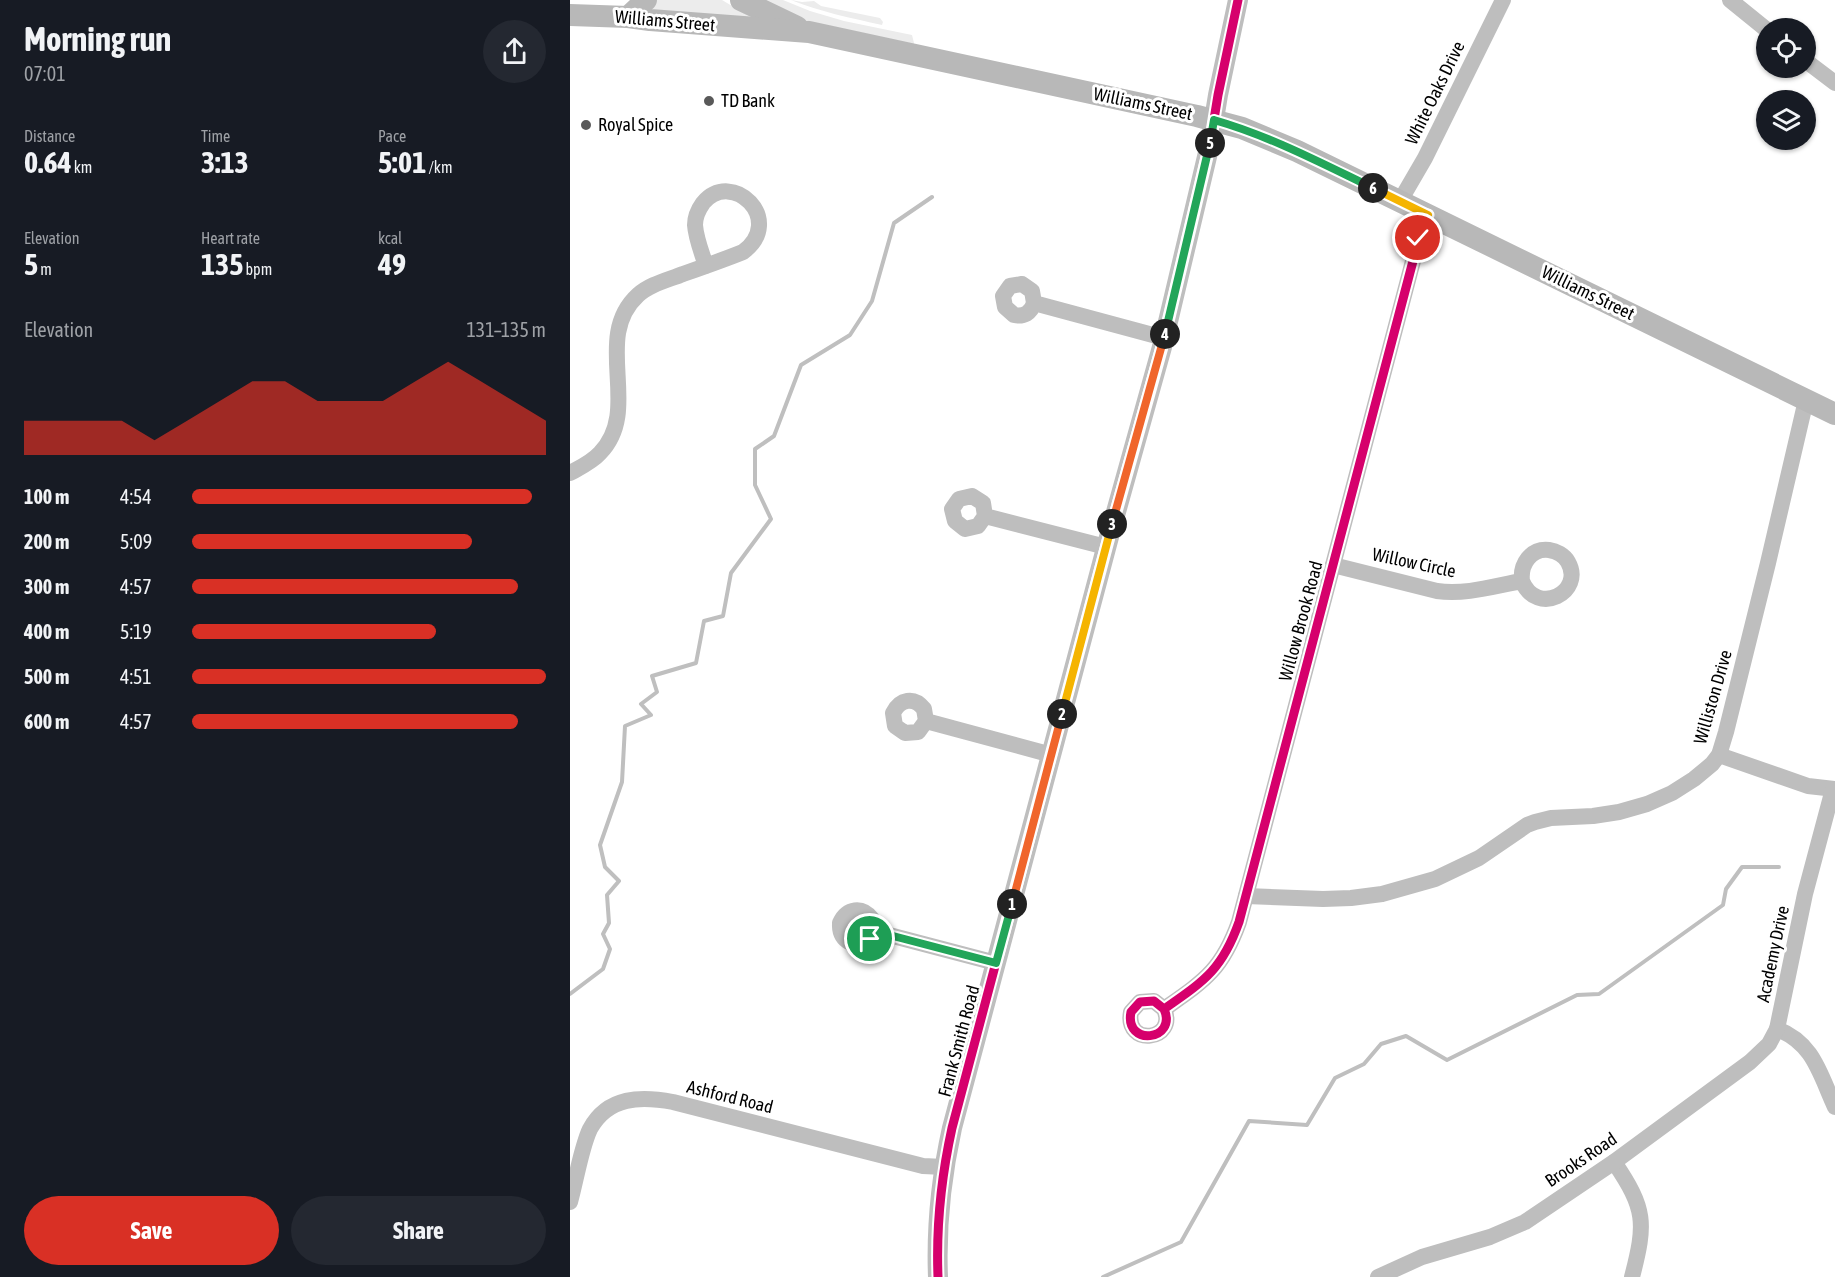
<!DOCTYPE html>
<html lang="en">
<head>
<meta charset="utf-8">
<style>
	body { margin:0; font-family:"Asap Condensed",sans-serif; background:#242831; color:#f1f3f6; height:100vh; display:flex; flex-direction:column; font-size:22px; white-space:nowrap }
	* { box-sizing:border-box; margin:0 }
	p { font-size:20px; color:#9ea1a6 }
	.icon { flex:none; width:33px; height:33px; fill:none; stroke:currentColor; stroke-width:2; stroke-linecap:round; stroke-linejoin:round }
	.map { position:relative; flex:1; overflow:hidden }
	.details { display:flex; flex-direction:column; background:#171b24; width:570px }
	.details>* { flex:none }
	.controls { position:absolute; left:1186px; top:18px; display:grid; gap:12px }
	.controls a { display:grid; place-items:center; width:60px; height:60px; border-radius:50%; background:#171b24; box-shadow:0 2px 4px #0004; font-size:30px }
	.pin { position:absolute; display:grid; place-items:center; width:51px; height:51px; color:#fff; margin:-26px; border:3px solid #fff; border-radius:50%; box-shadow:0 2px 6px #0007 }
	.km { position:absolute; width:30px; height:30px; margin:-15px; border-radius:50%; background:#222; color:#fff; font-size:16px; line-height:30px; text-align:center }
	.round { display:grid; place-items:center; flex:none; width:63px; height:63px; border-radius:32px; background:#242831 }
	.summary { display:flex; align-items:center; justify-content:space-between; height:102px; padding:0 24px }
	h1 { font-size:33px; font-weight:700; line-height:45px }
	.figures { display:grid; grid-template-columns:repeat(3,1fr); gap:9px; height:102px; padding:6px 24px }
	.figures div { display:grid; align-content:center }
	.figures b { font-size:30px; font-weight:700 }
	.figures small { font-size:16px; font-weight:400 }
	.figures p { font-size:16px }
	.chart { height:168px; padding:12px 24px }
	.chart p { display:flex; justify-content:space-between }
	.chart svg { width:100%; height:108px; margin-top:6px; fill:#d93025; opacity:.7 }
	.button { display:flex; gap:12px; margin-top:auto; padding:12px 24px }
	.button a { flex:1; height:69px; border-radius:36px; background:#d93025; color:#fff; font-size:24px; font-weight:700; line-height:69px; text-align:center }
	.button a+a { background:#242831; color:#f1f3f6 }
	ul { padding:0 24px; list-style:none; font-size:20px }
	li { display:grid; grid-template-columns:96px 72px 1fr; align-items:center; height:45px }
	li i { height:15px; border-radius:8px; background:#d93025 }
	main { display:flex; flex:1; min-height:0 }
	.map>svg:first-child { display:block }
	.green { fill:#ececec }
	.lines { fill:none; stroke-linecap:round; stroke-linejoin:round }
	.stream { stroke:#bfbfbf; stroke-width:4 }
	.minor { stroke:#bebebe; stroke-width:16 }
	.tertiary { stroke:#bebebe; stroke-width:20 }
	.secondary { stroke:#b8b8b8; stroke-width:22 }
	.cycleway-casing { stroke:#fff; stroke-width:13 }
	.cycleway { stroke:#d6006c; stroke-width:9 }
	.split-1-casing { stroke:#fff; stroke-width:12 }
	.split-2-casing { stroke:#fff; stroke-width:12 }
	.split-3-casing { stroke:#fff; stroke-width:12 }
	.split-4-casing { stroke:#fff; stroke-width:12 }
	.split-5-casing { stroke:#fff; stroke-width:12 }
	.split-6-casing { stroke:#fff; stroke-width:12 }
	.split-7-casing { stroke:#fff; stroke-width:12 }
	.split-1 { stroke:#22a559; stroke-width:8 }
	.split-2 { stroke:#f0652b; stroke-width:8 }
	.split-3 { stroke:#f5b400; stroke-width:8 }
	.split-4 { stroke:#f0652b; stroke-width:8 }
	.split-5 { stroke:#22a559; stroke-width:8 }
	.split-6 { stroke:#22a559; stroke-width:8 }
	.split-7 { stroke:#f5b400; stroke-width:8 }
	.poi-dot { fill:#595959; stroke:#fff; stroke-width:2 }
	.labels { text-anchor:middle; stroke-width:6; stroke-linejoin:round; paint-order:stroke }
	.street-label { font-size:18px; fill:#000; stroke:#fff }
	.poi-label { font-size:18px; fill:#000; stroke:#fff; text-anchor:start }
</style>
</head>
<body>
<main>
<section class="details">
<div class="summary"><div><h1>Morning run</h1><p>07:01</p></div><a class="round"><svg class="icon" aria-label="share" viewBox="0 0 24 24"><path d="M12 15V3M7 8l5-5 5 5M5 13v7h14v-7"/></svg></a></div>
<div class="figures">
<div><p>Distance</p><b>0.64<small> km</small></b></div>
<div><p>Time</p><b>3:13</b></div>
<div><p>Pace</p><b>5:01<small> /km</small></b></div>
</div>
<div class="figures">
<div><p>Elevation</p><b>5<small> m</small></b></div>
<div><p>Heart rate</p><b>135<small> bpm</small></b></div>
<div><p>kcal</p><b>49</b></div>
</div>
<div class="chart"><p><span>Elevation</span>131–135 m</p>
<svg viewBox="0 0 160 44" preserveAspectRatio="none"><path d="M0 44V30L10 30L20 30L30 30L40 38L50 30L60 22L70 14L80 14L90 22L100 22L110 22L120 14L130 6L140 14L150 22L160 30V44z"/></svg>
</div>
<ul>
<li><b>100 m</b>4:54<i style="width:96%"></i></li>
<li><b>200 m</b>5:09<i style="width:79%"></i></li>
<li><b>300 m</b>4:57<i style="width:92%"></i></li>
<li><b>400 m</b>5:19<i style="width:69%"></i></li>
<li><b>500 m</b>4:51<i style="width:100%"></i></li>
<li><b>600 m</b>4:57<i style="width:92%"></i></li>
</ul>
<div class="button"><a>Save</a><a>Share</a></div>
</section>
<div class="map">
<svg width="1265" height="1277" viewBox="0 0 1265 1277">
	<rect width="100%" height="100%" fill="#fff"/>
	<!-- green -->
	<g class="green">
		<path d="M86 0H152L182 18 82 11Z"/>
		<path d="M190 0H213L240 11 274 21 342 35 344 43V44L242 22 220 15Z"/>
		<path d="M221 0 232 2 244 1 251 6 310 18 313 22 312 25C281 18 251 12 221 0Z"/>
	</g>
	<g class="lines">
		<!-- stream -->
		<g class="stream">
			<path d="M0 994 33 969 40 949 33 934 39 923 37 895 49 881 35 867 30 845 52 782 55 726 81 715 71 704 87 692 82 676 126 663 134 621 153 616 161 573 201 519 185 485V449L204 436 231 365 280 335 302 301 324 223 362 197"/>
			<path d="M533 1277 611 1242 679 1121 737 1125 765 1078 794 1064 811 1044 836 1036 877 1060 1007 995 1029 994 1153 905 1156 889 1172 867H1209"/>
		</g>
		<!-- minor -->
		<g class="minor">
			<path d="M1160 0 1197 30"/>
			<path d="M1236 61 1265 83"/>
			<path d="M830 201 855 158 933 0"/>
			<path d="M464 303C461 313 454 317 444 315L435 307 433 296 440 286 452 284 462 291 464 303 594 338"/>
			<path d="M0 473C11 467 22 462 30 453 73 409 21 338 68 295 80 284 98 280 113 274 133 267 153 260 173 252 216 220 162 168 133 203 128 210 125 217 125 225 126 239 132 253 136 266"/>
			<path d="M415 516 408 526 395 529 385 521 382 509 389 499 402 496 413 503 415 516 536 547"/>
			<path d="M763 565 867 591C896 595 924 586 952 581 950 564 961 548 979 550 986 551 994 555 998 562 1015 592 967 617 952 581"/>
			<path d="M356 721 348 732 335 733 325 726 323 713C330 699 344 696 354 709L356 721 482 755"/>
			<path d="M1149 755 1238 786 1265 789"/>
			<path d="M1263 789 1235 894 1207 1029C1244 1043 1250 1075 1265 1107"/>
			<path d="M676 896 753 899 781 898 812 894 865 879 909 858 957 825 965 822 981 818 1023 816 1049 812 1077 804 1102 793 1124 779 1142 764 1149 755 1156 732 1198 563 1236 400"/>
			<path d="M304 931 296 942C281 948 269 939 270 923 277 908 292 906 302 919L304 931 426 963"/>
			<path d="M594 1009C608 1041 554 1047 561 1012L570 1002 584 1001 594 1009C634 981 652 970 669 922L843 261 848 238 858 215"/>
			<path d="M1044 1162C1076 1209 1076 1223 1062 1277"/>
			<path d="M0 1202C6 1181 11 1148 20 1129 38 1096 71 1096 103 1102L353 1166 374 1167"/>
			<path d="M808 1277 852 1257 920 1237 955 1222 1044 1162 1180 1062 1199 1044 1207 1029"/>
		</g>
		<!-- tertiary -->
		<path class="tertiary" d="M368 1277C366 1226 371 1178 382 1128L539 537 592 347 640 144 648 95 668 0"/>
		<!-- secondary -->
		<g class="secondary">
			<path d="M171 0 227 27"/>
			<path d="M0 15 58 17 80 20 239 32 627 116 672 128 727 151 1265 414"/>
			<path d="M58 17 76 0"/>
		</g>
		<!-- cycleway casing -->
		<g class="cycleway-casing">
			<g id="cycleway">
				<path d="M594 1009C608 1041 554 1047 561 1012L570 1002 584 1001 594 1009C634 981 652 970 669 922L843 261 848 238 858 215"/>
				<path d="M368 1277C366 1226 371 1178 382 1128L539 537 592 347 640 144 648 95 668 0"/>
			</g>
		</g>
		<!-- cycleway -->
		<use href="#cycleway" class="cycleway"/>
	</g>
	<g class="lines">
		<!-- split-1 casing -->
		<g class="split-1-casing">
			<path id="split-1" d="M300 939 304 931 426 963 442 904"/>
		</g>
		<!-- split-2 casing -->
		<g class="split-2-casing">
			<path id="split-2" d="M442 904 492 714"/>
		</g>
		<!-- split-3 casing -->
		<g class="split-3-casing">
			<path id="split-3" d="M492 714 542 524"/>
		</g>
		<!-- split-4 casing -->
		<g class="split-4-casing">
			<path id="split-4" d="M542 524 595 334"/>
		</g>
		<!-- split-5 casing -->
		<g class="split-5-casing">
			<path id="split-5" d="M595 334 640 143"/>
		</g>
		<!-- split-6 casing -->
		<g class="split-6-casing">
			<path id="split-6" d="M640 143 644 120C700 136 751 163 803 188"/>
		</g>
		<!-- split-7 casing -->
		<g class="split-7-casing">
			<path id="split-7" d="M803 188 858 215 848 238"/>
		</g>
		<!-- split-1 -->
		<use href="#split-1" class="split-1"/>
		<!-- split-2 -->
		<use href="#split-2" class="split-2"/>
		<!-- split-3 -->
		<use href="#split-3" class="split-3"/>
		<!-- split-4 -->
		<use href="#split-4" class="split-4"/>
		<!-- split-5 -->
		<use href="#split-5" class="split-5"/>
		<!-- split-6 -->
		<use href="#split-6" class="split-6"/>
		<!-- split-7 -->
		<use href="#split-7" class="split-7"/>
	</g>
	<!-- markers -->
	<g class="poi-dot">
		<circle cx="139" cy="101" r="6"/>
		<circle cx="16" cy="125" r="6"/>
	</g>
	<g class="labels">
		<!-- street labels -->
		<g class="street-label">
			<text transform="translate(95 21) rotate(5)" y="6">Williams Street</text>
			<text transform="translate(865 93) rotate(-64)" y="6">White Oaks Drive</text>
			<text transform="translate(573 104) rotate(12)" y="6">Williams Street</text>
			<text transform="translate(1018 293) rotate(26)" y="6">Williams Street</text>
			<text transform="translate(844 563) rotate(12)" y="6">Willow Circle</text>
			<text transform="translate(731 621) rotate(-75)" y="6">Willow Brook Road</text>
			<text transform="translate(1143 697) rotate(-74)" y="6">Williston Drive</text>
			<text transform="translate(1203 954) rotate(-78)" y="6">Academy Drive</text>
			<text transform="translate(389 1041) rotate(-75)" y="6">Frank Smith Road</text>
			<text transform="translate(160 1097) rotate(14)" y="6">Ashford Road</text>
			<text transform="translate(1011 1160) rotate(-34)" y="6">Brooks Road</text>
		</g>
		<!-- poi labels -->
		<g class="poi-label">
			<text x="151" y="107">TD Bank</text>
			<text x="28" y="131">Royal Spice</text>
		</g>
	</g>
</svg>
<div class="controls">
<a><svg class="icon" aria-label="locate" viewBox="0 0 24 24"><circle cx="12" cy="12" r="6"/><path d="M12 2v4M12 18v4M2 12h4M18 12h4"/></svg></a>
<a><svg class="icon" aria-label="layers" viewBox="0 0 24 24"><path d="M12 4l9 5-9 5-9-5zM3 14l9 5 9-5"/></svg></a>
</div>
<div class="pin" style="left:300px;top:939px;background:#1e9e55"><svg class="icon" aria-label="arrive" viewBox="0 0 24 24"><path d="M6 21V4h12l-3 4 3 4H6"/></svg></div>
<div class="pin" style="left:848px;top:238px;background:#d93025"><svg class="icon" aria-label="check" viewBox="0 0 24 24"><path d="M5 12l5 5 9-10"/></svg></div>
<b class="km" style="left:442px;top:904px">1</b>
<b class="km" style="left:492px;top:714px">2</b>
<b class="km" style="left:542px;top:524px">3</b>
<b class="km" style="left:595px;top:334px">4</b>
<b class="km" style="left:640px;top:143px">5</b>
<b class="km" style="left:803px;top:188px">6</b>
</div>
</main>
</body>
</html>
